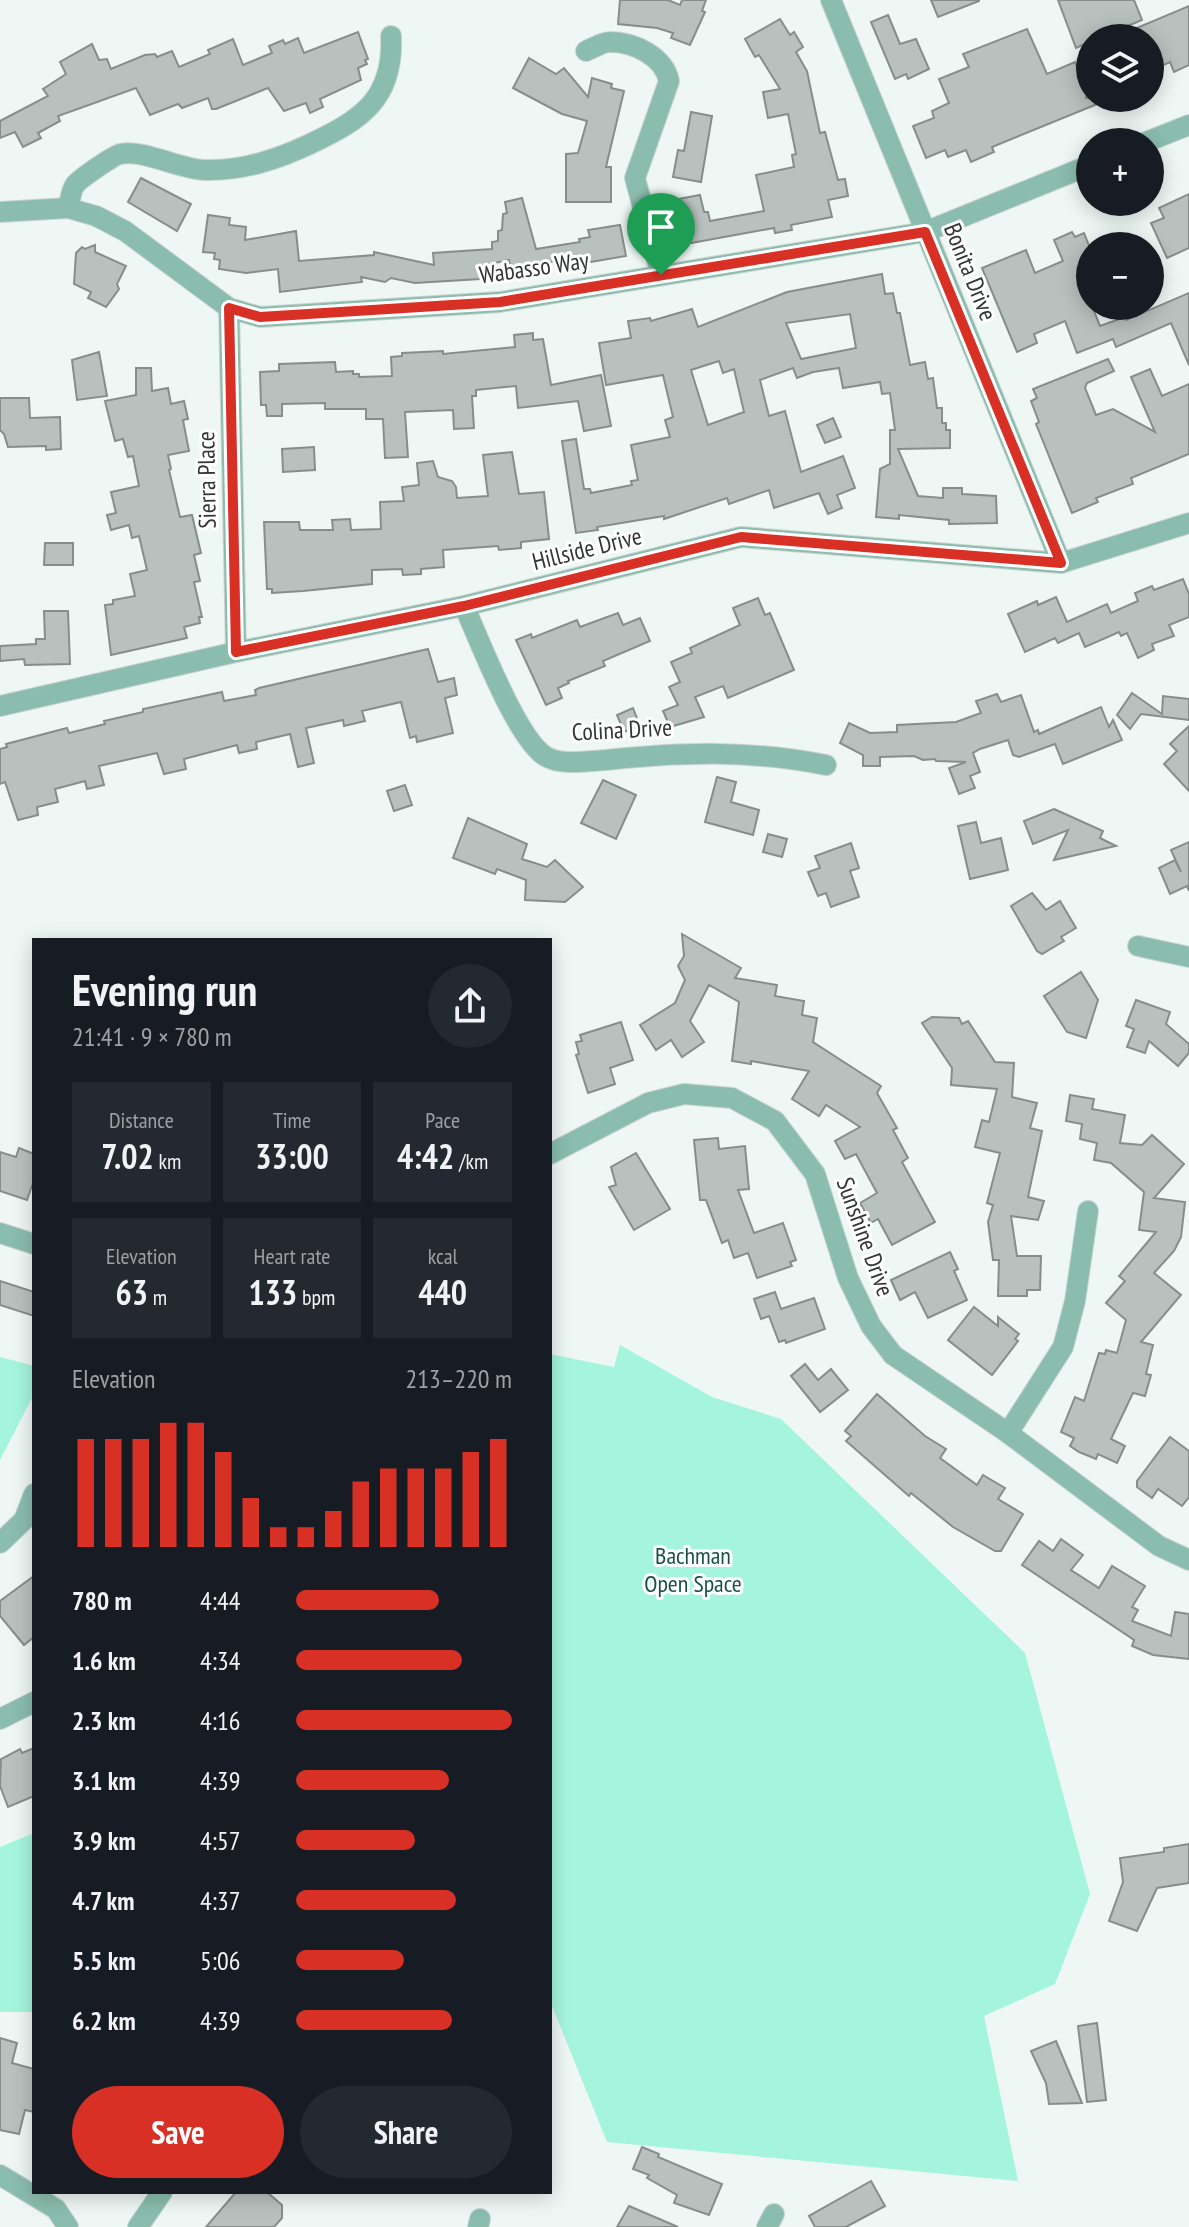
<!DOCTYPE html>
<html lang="en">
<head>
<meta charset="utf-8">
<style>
	body { margin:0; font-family:"PT Sans Narrow",sans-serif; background:#242831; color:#f1f3f6; height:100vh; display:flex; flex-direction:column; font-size:30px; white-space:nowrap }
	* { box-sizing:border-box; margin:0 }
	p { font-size:26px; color:#9ea1a6 }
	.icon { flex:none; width:44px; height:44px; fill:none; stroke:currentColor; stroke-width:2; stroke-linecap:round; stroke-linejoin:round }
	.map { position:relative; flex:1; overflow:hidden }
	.side { position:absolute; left:32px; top:938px; width:520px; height:1256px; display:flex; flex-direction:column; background:#171b24; border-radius:0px; box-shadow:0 4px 20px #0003 }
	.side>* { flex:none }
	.buttons { position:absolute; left:1076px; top:24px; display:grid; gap:16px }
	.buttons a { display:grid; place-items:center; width:88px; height:88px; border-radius:50%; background:#171b24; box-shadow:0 4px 20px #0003; font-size:40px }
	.pin { position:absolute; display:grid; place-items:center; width:68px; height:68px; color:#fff; margin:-82px -34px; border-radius:50% 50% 50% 0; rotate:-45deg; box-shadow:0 0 8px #0007 }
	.pin .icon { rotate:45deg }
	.round { display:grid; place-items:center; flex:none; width:84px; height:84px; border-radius:42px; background:#242831 }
	.head { display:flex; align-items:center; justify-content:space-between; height:136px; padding:0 40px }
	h1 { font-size:44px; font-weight:800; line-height:60px }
	.stats { display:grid; grid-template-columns:repeat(3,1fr); gap:12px; height:136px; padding:8px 40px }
	.stats div { display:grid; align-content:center; border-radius:0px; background:#242831; text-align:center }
	.stats b { font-size:34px; font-weight:800 }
	.stats small { font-size:22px; font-weight:400 }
	.stats p { font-size:22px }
	.chart { height:224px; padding:16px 40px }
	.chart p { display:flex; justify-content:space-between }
	.chart svg { width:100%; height:144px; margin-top:8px; stroke:#d93025; stroke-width:6 }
	.cta { display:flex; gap:16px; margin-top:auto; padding:16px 40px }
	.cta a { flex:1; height:92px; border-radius:48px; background:#d93025; color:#fff; font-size:32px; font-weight:800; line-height:92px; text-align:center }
	.cta a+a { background:#242831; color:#f1f3f6 }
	ul { padding:0 40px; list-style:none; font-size:26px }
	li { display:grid; grid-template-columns:128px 96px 1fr; align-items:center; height:60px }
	li i { height:20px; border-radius:10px; background:#d93025 }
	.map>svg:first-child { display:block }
	.green { fill:#a5f5de }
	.building { fill:#b8c1be; stroke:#868e8b; stroke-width:2; fill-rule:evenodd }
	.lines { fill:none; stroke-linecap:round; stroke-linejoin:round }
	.minor-casing { stroke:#ccd4d1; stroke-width:22 }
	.minor { stroke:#8abdae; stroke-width:20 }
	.route-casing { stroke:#fff; stroke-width:16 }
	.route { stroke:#d93025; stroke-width:10 }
	.labels { text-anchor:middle; stroke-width:6; stroke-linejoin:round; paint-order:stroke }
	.street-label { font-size:24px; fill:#313534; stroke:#fff }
	.park-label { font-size:24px; fill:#185144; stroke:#fff }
</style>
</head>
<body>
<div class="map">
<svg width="1189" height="2227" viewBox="0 0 1189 2227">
	<rect width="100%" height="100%" fill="#eef7f4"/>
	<!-- green -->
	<g class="green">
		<path d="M620 1345 712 1397 781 1419 1025 1653 1090 1894 1055 1984 984 2016 1018 2181 607 2142 550 2001V1354L614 1367Z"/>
		<path d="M0 1357 34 1366V1394L0 1460Z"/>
		<path d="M34 1833V2012H0V1847Z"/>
	</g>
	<!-- building -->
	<g class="building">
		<path d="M620 0H668L680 5 682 0H706L702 11 705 12 690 45 671 38 673 33 657 28 618 24Z"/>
		<path d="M931 0H979V1L938 17Z"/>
		<path d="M1058 0H1134L1142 20 1099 38H1090V42L1076 48Z"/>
		<path d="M1189 6V65L1174 72 1170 62 1150 71V38H1113Z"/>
		<path d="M888 15 900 44 916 39 929 69 908 79 906 74 895 79 871 22Z"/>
		<path d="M780 19 790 35 794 32 803 47 796 52 807 71 820 133 825 132 838 180 845 179 848 196 828 200 832 217 791 225 792 230 775 233 774 228 691 243 688 225 680 227 678 199 700 195 704 212H708L710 221 764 211 756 175 794 167 792 155 796 154 788 114 768 118 763 92 780 89 759 55 755 57 745 39Z"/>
		<path d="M1027 29 1047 74 1075 62 1089 96 1085 98H1112L992 147 994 152 971 162 966 150 948 157 945 150 926 158 913 126 934 118 932 111 949 103 939 79 969 67 963 54Z"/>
		<path d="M358 32 368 59 365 60 367 64 358 68 361 80 320 99 323 107 310 113 306 103 284 111 268 88 216 109H212L208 98 182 108 178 104 150 115 136 88 58 116 60 121 38 133 41 138 23 147 15 132 0 138V121L48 96 43 89 66 74 60 62 92 44 99 60 107 59 111 69 145 55 155 54 157 57 172 51 179 67 210 54 208 50 233 39 243 65 272 53 269 46 283 40 285 44 298 38 304 53Z"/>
		<path d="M529 58 556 74 564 68 588 97 592 78 612 84 611 88 624 91 606 167H611V202H566V154L578 153 587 121 562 114 513 88Z"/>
		<path d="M691 112 712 116 701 182 673 177 678 150 684 151Z"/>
		<path d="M141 178 191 204 177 231 128 202Z"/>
		<path d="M1189 194V248L1167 258 1151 223 1164 218 1159 208Z"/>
		<path d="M522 198 536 249 580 242 579 239 590 237 588 230 620 225 626 256 561 267 560 260 511 271 509 260 480 266V279L415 283 391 278 385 282 361 277 362 282 280 292 278 269 246 273 219 269 220 260 214 259 215 253 203 252 208 215 230 218 229 225 246 227 245 240 296 231 299 261 374 255V252L434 265 433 253 492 249V242L498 241V231L502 230 503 214 507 213 505 202Z"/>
		<path d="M1072 232 1075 237 1084 233 1090 248V287L1085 289 1100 326 1125 317 1126 320 1189 293V365L1171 323 1116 347 1113 339 1077 353 1065 321 1034 334 1037 343 1017 352 982 268 1026 250 1035 273 1063 261 1054 240Z"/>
		<path d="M95 245V252L126 266 117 284 119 289 106 307 88 298 91 292 74 284 76 253 82 247 85 249Z"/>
		<path d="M882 274 885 294 893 293 897 313H900L910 365 925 362 928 379 933 378 937 408H942V423H946V430H950V448L898 449 918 496 943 498V488H962V494L996 496 997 523 949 524V520L899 515V519L876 517 880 469 890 464V430H895L890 393 882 394 880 382 843 388 839 368 813 372 797 378 793 368 760 380 769 416 785 411 801 472 843 456 855 488 837 495 842 508 828 514 819 493 774 508 769 490 729 504 727 498 664 519V516L597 527 598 530 576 533 562 441 576 439 584 489H590L591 493 632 485 631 481 638 480 631 445 670 437 665 420 673 417 663 375 606 385 599 343 631 338 628 321 650 318 651 321 692 309 698 327 787 292ZM850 314 856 348 801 359 786 323ZM719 361 723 373 734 369 744 412 708 425 691 370Z"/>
		<path d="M533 333V340L543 339 551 385 601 375 611 426 584 431 578 401 518 408 516 386 476 390V396H472L474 428 454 429 453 410 405 412 408 457 385 458 383 419H366V409H325V403L282 404V416H267L266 405H261L260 372 279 371V364L335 362 336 372 353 371V374H359V377L392 376 391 357 402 356V353L443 351V354L515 347 514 335Z"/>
		<path d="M99 352 107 396 77 400 72 360Z"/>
		<path d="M1108 359 1114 371 1087 383 1085 388 1096 415 1113 409 1155 432 1131 377 1150 369 1162 396 1189 384V454L1131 478 1133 484 1096 498 1098 502 1072 513 1036 424 1039 422 1031 401 1037 398 1033 389Z"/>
		<path d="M136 368H151L152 391 168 388 171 404 184 401 188 419 183 420 189 451 168 455 171 469 169 470 180 517 192 515 201 553 194 555 200 581 194 582 202 617H199L200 623 184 627 187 638 111 655 105 605 113 604V600L135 596 130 574 147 570 139 536 132 538 129 525 111 530 107 515 116 513 111 492 139 486 133 456 128 457 123 439 115 441 105 401 136 395Z"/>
		<path d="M0 398H29L30 418 60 417 61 449 46 450V446L8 447 4 434 0 430Z"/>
		<path d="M833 418 841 437 825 443 817 425Z"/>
		<path d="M314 447 315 470 283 472 282 449Z"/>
		<path d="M512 452 519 494 544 492 549 539 521 542V548L499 550 498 546 443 550 444 567 421 569V574L403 575 402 569 372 570V584L303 591 272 593V589H267L264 522H299L300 530H333L332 520 350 519 351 530 381 529 380 502 404 501 402 487 419 485 417 463 433 461 438 477 452 481 456 487 457 498 488 496 483 455Z"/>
		<path d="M45 543H73V565H44Z"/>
		<path d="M1183 579 1189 594V617L1169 625 1174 636 1152 644 1154 650 1138 658 1127 633 1121 636 1119 632 1085 647 1079 633 1058 643 1055 638 1025 652 1008 614 1037 601 1038 605 1056 597 1067 622 1107 604 1111 613 1138 601 1135 593 1152 586 1154 590Z"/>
		<path d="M758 598 765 615 770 613 794 670 728 698 723 686 695 697 704 717 670 727 663 711 678 705 669 687 680 682 671 662 692 653 690 648 740 625 733 608Z"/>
		<path d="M44 611H68L70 664 25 665 24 659 0 661V646L36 644V639H45Z"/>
		<path d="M618 613 623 625 640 618 650 641 603 661 605 666 568 681 569 683 558 688 562 698 546 705 516 640 531 634 532 638 577 620 580 627Z"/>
		<path d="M428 649 438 682 454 678 457 695 445 698 453 733 417 742 416 736 410 738 401 702 362 711 365 721 344 726 343 720 306 728 314 763 298 767 290 734 256 742 257 749 239 753 237 745 184 759 186 769 164 774 157 753 99 766 104 785 87 789 85 781 55 789 58 802 37 807 38 815 18 820 5 782 0 784V749L7 747 6 744 67 728 69 733 105 724 104 721 143 712V709L222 692 224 701 256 695 255 690 259 688Z"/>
		<path d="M1132 693 1162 714 1163 696 1189 699V720L1141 714 1130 729 1117 715Z"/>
		<path d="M997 694 1001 702 1021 695 1034 732 1038 730 1039 734 1101 707 1109 727 1113 720 1122 740 1063 764 1055 744 1019 757 1013 755 1008 740 980 749 973 753 980 772 970 776 975 788 959 794 949 768 966 762 936 761 935 759 923 760 914 756 880 757V766H863V755L840 743 849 723 870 733 897 732V725L956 722 981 713 976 701Z"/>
		<path d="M633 708 640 726 624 732 617 715Z"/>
		<path d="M1189 726V791L1164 764 1177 751 1170 744Z"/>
		<path d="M717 777 736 782 731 802 759 810 753 835 705 822Z"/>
		<path d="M603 780 636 795 616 839 581 823Z"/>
		<path d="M405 785 412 805 394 811 387 791Z"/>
		<path d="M1054 809 1103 831 1100 838 1116 846 1054 860 1068 830 1033 844 1024 821Z"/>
		<path d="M468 818 527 844 522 859 547 867 555 860 583 887 565 902 525 900 526 880 497 869 495 874 453 858Z"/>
		<path d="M976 822 981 843 1001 838 1008 870 970 879 958 826Z"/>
		<path d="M768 834 787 839 782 857 763 852Z"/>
		<path d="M1189 842V891L1187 886 1170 894 1159 868 1175 860 1181 872 1171 850Z"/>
		<path d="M851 843 859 868 850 871 859 897 831 907 826 893 818 896 808 872 820 868 815 856Z"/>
		<path d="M1032 893 1046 910 1060 901 1076 928 1061 937 1064 941 1042 954 1037 951 1011 906Z"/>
		<path d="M682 934 741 968 735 978 777 985 775 996 804 1001 802 1015 817 1018 813 1042 881 1086 877 1093 897 1128 893 1130 908 1158 902 1162 935 1222 892 1245 878 1219 871 1223 860 1203 877 1193 856 1154 845 1159 835 1141 860 1127 826 1105 819 1116 792 1099 809 1071 751 1061V1064L732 1061 739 1002 709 985 690 1021 704 1042 682 1057 671 1040 656 1050 640 1025 675 1003 685 980 678 966 684 956Z"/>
		<path d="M1081 972 1098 1000 1086 1038 1067 1032 1044 996Z"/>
		<path d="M1136 1000 1170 1012 1166 1024 1189 1044V1053L1178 1066 1149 1041 1145 1053 1127 1047 1134 1029 1126 1026Z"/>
		<path d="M932 1017 959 1018 962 1024 968 1021 995 1062 1014 1063 1012 1097 1037 1103 1030 1128 1042 1131 1028 1197 1044 1201 1038 1220 1011 1216 1017 1256H1041L1040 1290H1027V1296H998L999 1260H993L988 1222 993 1205 987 1203 1000 1153 975 1147 982 1120 989 1122 997 1089 951 1085 952 1068 922 1023Z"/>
		<path d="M621 1022 633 1060 610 1068 615 1084 588 1093 576 1055 579 1054 576 1042 582 1041 580 1035Z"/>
		<path d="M1070 1095 1094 1099 1092 1109 1125 1115 1120 1143 1142 1145 1152 1135 1184 1164 1154 1198 1185 1202 1181 1237 1174 1251 1154 1273 1181 1295 1141 1342 1153 1345 1146 1374 1151 1375 1145 1396 1133 1393 1111 1439 1125 1446 1117 1463 1098 1454 1096 1459 1079 1452 1070 1446 1074 1438 1061 1432 1075 1397 1084 1401 1099 1353 1105 1354 1106 1350 1117 1353 1126 1320 1106 1303 1125 1281 1119 1276 1156 1232 1139 1230 1144 1192 1111 1163 1094 1160 1097 1143 1080 1139 1082 1124 1066 1121Z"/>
		<path d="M718 1138 719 1149 745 1146 749 1189 738 1190 754 1233 783 1223 796 1260 790 1262 792 1266 757 1278 748 1253 734 1258 728 1240 722 1243 706 1200H700L694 1140Z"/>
		<path d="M19 1148 34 1154V1180L27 1200 0 1191V1152L16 1157Z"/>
		<path d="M636 1153 670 1209 634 1230 609 1187 616 1185 611 1167Z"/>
		<path d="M950 1252 958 1269 954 1271 967 1300 928 1318 915 1292 900 1300 891 1280Z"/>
		<path d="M0 1281 34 1292V1316L0 1305Z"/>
		<path d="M775 1292 781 1309 814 1298 825 1329 786 1343 785 1340 779 1342 769 1316 761 1319 754 1299Z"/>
		<path d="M974 1307 998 1326V1317L1019 1334 1015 1339 1018 1341 992 1375 948 1340Z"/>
		<path d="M805 1364 818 1380 831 1369 848 1390 820 1412 791 1376Z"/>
		<path d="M877 1394 925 1436 946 1449 940 1458 977 1485 983 1475 1005 1488 998 1499 1023 1514 1001 1551H995L953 1527 911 1493 909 1496 846 1441 851 1436 845 1431Z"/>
		<path d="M1170 1437 1189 1451V1497L1182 1506 1158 1489 1152 1498 1137 1487V1481Z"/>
		<path d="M1061 1539 1083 1555 1071 1570 1099 1588 1112 1566 1145 1586 1132 1607 1138 1610 1132 1621 1171 1636 1175 1612 1189 1614V1659L1153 1655 1132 1646 1134 1640 1022 1565 1039 1541 1053 1551Z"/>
		<path d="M34 1576V1637L24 1645 0 1616V1601Z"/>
		<path d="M34 1748V1796L8 1807 0 1786 1 1759 20 1749 22 1753Z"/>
		<path d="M1189 1844V1883L1157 1888 1137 1931 1109 1921 1123 1882 1120 1858 1164 1852V1848Z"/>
		<path d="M1097 2023 1106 2100 1087 2102 1078 2026Z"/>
		<path d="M0 2038 17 2043 12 2063 34 2069V2112L25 2110 19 2134 0 2130Z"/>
		<path d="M1056 2041 1082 2103 1049 2104 1046 2083 1031 2051Z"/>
		<path d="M642 2147 659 2154 658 2157 722 2184 709 2215 674 2203 677 2195 647 2178 649 2175 633 2169Z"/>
		<path d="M871 2181 885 2206 846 2227H815L809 2216Z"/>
		<path d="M236 2192 268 2193 282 2205V2218L274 2227H206Z"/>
		<path d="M629 2206 678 2227H617Z"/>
	</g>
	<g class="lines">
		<!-- minor casing -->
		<g class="minor-casing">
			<g id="minor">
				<path d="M831 0 1061 563"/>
				<path d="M586 51C593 48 603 42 610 42 635 42 664 57 669 81L635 178 661 275"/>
				<path d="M1146 142 1189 125"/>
				<path d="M68 208C70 202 71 190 75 185 79 179 113 156 120 154 143 149 179 169 204 170 242 171 276 160 310 144 361 120 394 99 391 36"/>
				<path d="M0 212 68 208 96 216 125 231 229 308 260 317 500 302 925 232 1090 165"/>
				<path d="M229 308 236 652"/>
				<path d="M464 606C480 641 516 737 545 756 560 766 589 761 606 760 683 752 750 750 826 765"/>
				<path d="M0 706 236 652 464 606 741 537 1061 563 1189 523"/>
				<path d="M1138 946 1189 957"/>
				<path d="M550 1154 648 1103 684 1094 732 1098 775 1121 815 1174 848 1278 871 1326 893 1355 1008 1433 1159 1546 1189 1560"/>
				<path d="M0 1233 34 1244"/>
				<path d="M1008 1433 1063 1347 1075 1301 1088 1211"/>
				<path d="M0 1543 24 1520 34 1494"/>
				<path d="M0 1719 34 1702"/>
				<path d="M0 2175 56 2209 68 2227"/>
				<path d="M138 2227 162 2192"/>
				<path d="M478 2227 480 2219"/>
				<path d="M767 2227 774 2214"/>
			</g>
		</g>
		<!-- minor -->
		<use href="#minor" class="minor"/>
	</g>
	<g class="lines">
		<!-- route casing -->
		<g class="route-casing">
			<path id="route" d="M925 232 1061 563 741 537 464 606 236 652 229 308 260 317 500 302Z"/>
		</g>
		<!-- route -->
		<use href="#route" class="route"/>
	</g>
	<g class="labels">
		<!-- street labels -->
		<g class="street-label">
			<text transform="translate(534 268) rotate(-8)" y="8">Wabasso Way</text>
			<text transform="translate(970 272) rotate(68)" y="8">Bonita Drive</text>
			<text transform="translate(207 480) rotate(-91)" y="8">Sierra Place</text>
			<text transform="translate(587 549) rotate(-14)" y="8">Hillside Drive</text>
			<text transform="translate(622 730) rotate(-3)" y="8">Colina Drive</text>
			<text transform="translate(865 1237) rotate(70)" y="8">Sunshine Drive</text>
		</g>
		<!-- park labels -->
		<g class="park-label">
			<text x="693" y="1564">Bachman<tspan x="693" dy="28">Open Space</tspan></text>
		</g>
	</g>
</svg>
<div class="buttons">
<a><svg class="icon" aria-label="layers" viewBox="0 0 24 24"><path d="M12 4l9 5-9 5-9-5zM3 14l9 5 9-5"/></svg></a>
<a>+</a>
<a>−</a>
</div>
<div class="pin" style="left:661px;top:275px;background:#1e9e55"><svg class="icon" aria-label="arrive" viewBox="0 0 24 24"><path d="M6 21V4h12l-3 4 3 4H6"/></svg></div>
<section class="side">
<div class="head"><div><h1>Evening run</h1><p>21:41 · 9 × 780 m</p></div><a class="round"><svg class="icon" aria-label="share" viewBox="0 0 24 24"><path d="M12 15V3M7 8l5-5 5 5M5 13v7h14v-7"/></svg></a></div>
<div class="stats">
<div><p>Distance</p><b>7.02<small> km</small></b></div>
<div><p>Time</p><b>33:00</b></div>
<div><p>Pace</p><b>4:42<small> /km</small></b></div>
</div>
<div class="stats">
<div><p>Elevation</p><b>63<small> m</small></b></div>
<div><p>Heart rate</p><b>133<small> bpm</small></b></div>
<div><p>kcal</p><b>440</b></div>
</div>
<div class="chart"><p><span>Elevation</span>213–220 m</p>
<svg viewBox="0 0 160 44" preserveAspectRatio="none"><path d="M5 44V11M15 44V11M25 44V11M35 44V6M45 44V6M55 44V15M65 44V29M75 44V38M85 44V38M95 44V33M105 44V24M115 44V20M125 44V20M135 44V20M145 44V15M155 44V11"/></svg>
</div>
<ul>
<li><b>780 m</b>4:44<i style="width:66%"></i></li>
<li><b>1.6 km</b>4:34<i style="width:77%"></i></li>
<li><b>2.3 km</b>4:16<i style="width:100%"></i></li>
<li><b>3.1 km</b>4:39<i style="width:71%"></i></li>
<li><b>3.9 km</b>4:57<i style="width:55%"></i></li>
<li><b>4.7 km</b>4:37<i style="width:74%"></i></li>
<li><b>5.5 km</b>5:06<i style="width:50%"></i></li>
<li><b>6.2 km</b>4:39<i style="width:72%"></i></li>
</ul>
<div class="cta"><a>Save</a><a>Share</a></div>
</section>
</div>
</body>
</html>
